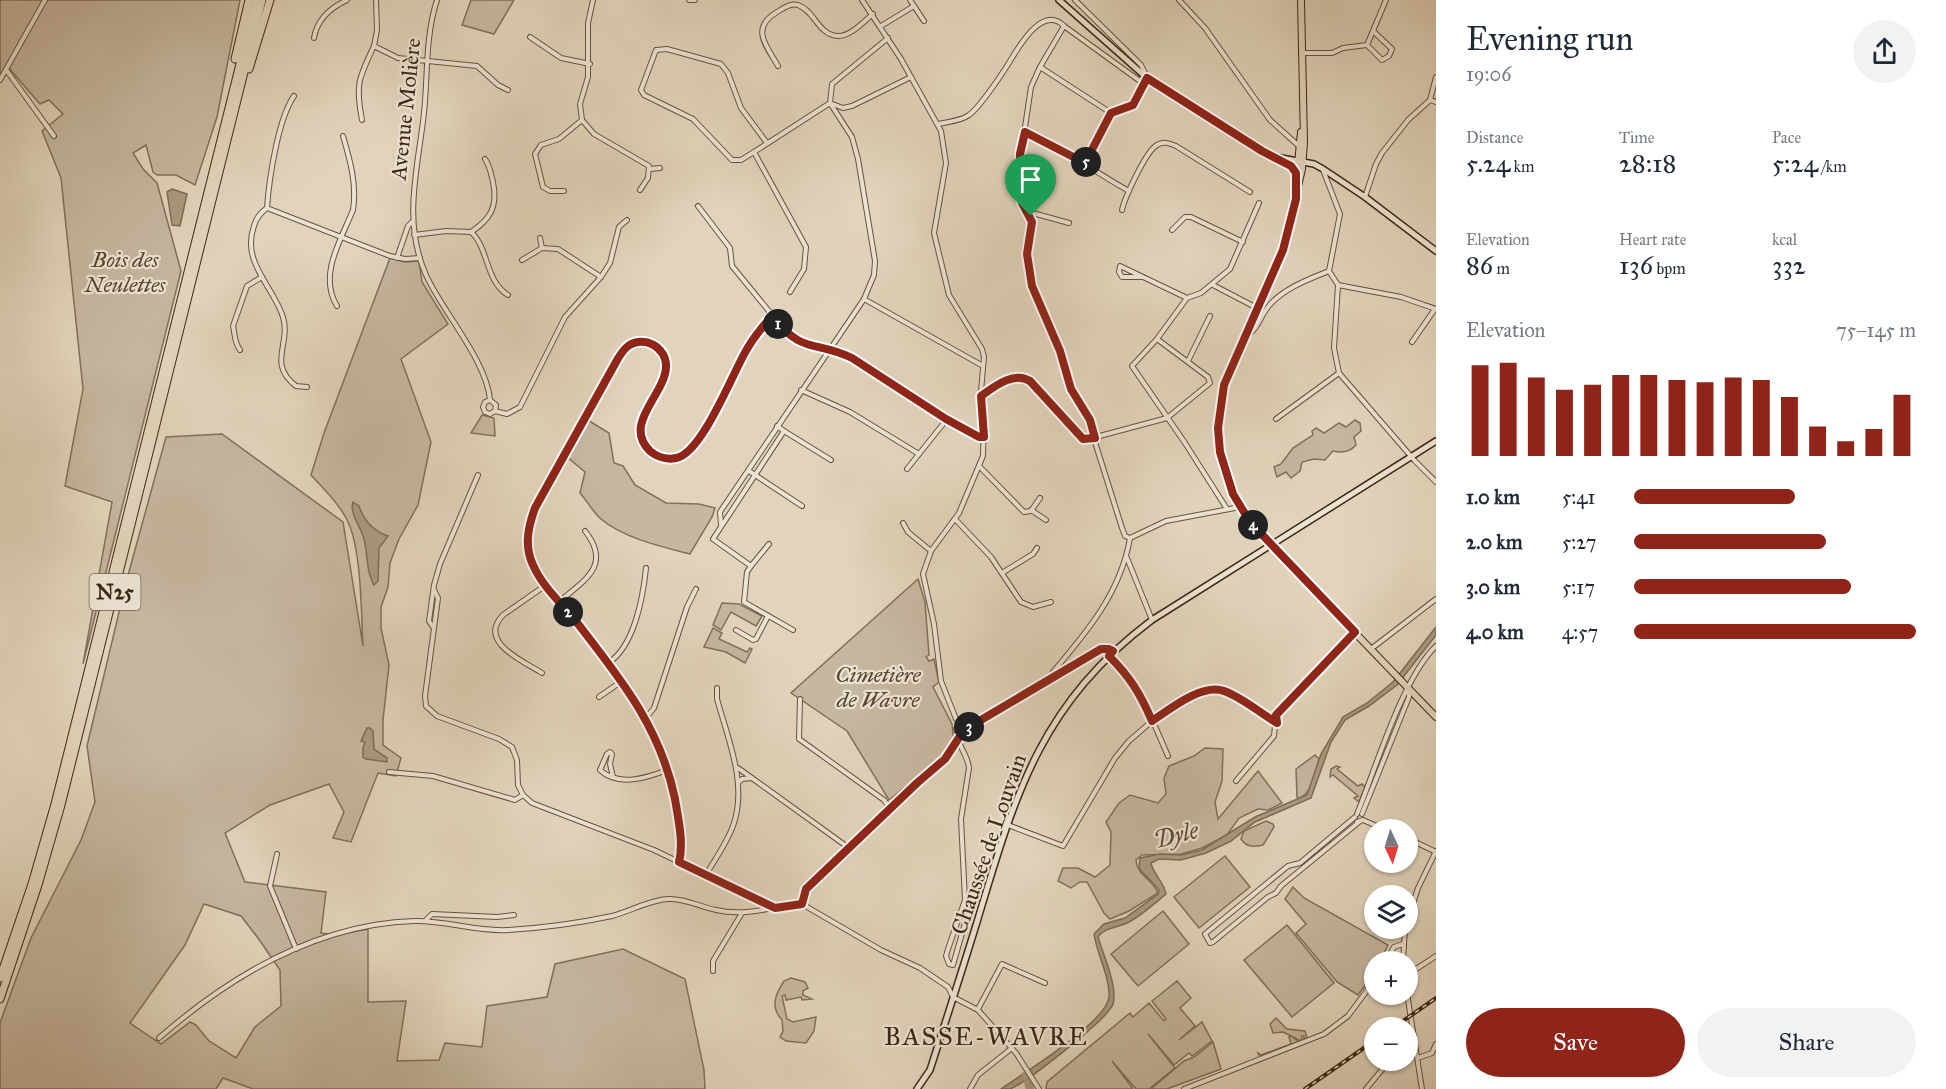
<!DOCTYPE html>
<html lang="en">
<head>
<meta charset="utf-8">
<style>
	body { margin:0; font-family:"IM FELL Great Primer",serif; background:#f2f2f3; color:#1f2937; height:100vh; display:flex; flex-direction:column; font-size:22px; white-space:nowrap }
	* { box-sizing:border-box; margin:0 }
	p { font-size:20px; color:#747a83 }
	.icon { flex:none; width:33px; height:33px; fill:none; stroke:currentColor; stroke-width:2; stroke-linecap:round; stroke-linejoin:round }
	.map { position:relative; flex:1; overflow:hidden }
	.panel { display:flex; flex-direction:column; background:#fff; width:510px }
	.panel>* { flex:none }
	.needle { width:39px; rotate:176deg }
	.controls { position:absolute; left:1364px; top:819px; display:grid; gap:12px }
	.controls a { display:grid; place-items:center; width:54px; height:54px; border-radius:50%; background:#fff; box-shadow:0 2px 4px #0004; font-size:30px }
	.pin { position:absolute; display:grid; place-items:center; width:51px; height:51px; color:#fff; margin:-62px -26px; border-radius:50% 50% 50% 0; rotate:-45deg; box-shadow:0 0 6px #0007 }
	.pin .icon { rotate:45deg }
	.km { position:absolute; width:30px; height:30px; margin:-15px; border-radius:50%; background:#222; color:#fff; font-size:16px; line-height:30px; text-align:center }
	.round { display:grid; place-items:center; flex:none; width:63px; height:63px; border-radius:32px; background:#f2f2f3 }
	.head { display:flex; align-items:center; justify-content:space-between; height:102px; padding:0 30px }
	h1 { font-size:33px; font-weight:600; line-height:45px }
	.metrics { display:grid; grid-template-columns:repeat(3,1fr); gap:9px; height:102px; padding:6px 30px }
	.metrics div { display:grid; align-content:center }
	.metrics b { font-size:26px; font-weight:600 }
	.metrics small { font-size:16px; font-weight:400 }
	.metrics p { font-size:16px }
	.chart { height:168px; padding:12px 30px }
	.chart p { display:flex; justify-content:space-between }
	.chart svg { width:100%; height:108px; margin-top:6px; stroke:#8f2418; stroke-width:6 }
	.cta { display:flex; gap:12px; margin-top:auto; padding:12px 30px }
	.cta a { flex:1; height:69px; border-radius:36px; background:#8f2418; color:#fff; font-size:24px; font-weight:600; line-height:69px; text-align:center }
	.cta a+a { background:#f2f2f3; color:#1f2937 }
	ul { padding:0 30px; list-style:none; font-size:20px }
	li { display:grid; grid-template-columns:96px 72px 1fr; align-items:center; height:45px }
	li i { height:15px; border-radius:8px; background:#8f2418 }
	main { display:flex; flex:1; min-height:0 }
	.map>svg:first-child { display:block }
	.green { fill:#c6b7a0; stroke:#82705a; stroke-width:1.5; fill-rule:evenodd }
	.water { fill:#aa9a83; stroke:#7e6c57; stroke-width:1.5 }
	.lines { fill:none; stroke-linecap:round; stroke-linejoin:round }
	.river { stroke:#aa9a83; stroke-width:8 }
	.street-casing { stroke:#66533f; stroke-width:6 }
	.secondary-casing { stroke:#3d2815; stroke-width:8 }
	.primary-casing { stroke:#3d2815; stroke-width:8 }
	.highway-casing { stroke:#3d2815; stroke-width:9 }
	.street { stroke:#ece3d3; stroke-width:4 }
	.secondary { stroke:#ece3d3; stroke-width:5 }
	.primary { stroke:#e2d4bc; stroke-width:6 }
	.highway { stroke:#e2d4bc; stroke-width:7 }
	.rail-casing { stroke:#3d2815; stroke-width:4 }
	.rail { stroke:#ece3d3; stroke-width:1.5; stroke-dasharray:4.5; stroke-linecap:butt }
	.route-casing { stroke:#fff; stroke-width:12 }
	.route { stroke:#8f2418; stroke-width:8 }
	.labels { text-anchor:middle; stroke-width:4.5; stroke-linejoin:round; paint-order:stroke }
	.shield { fill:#ece3d3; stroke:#72604e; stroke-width:1.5 }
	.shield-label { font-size:21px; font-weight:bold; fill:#3d2815 }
	.street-label { font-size:22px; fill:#3d2815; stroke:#ece3d3 }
	.park-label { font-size:22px; font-style:italic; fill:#584531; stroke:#ece3d3 }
	.water-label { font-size:24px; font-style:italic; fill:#5e4a36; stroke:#ece3d3 }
	.quarter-label { font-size:26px; letter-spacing:1.5px; fill:#3d2815; stroke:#ece3d3 }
</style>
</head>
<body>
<main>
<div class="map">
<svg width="1436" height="1089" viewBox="0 0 1436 1089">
	<rect width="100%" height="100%" fill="#e2d4bc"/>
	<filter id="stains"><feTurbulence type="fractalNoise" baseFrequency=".00333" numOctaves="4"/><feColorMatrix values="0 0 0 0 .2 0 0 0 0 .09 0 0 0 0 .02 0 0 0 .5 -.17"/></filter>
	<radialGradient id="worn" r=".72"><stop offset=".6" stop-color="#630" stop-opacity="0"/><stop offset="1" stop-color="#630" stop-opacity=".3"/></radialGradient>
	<!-- green -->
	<g class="green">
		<path d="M0 0H240L217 117 195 185 176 175H157L153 172 146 145 133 153 143 169 157 183 181 271 83 664 112 502 65 486 83 389 61 178 42 131 63 114 49 100 40 104 8 67 0 78Z"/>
		<path d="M471 0H514L494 34 462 25Z"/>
		<path d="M390 258 405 262 419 261 422 282 448 324 401 359 431 442 418 505 399 539 390 563 388 587 381 607V628L389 665 383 720V745L401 758 396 776 378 773 351 842 333 838 344 812 329 784 270 805 225 833 245 882 326 892 321 933 336 935 368 929V1002L406 1001 397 1061 439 1060 445 1043 482 1047 487 1006 547 997 555 964 623 949 685 979 704 1070 705 1089H253L223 1078 216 1089H0V1023L31 938 81 840 95 802 87 746 127 579 166 437 222 434 343 522 363 646C361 613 362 546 346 518 338 502 323 488 311 475L324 433ZM204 904 241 916 258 938 280 970 281 1006 255 1027 236 1058 209 1041 196 1025 190 1022 161 1044 130 1023 185 945Z"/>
		<path d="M482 415 494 418 495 436 471 433Z"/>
		<path d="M586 419 609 433 614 463 623 466 635 485 666 503 699 504 715 508 712 517 690 554C663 547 623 538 601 519 593 512 587 501 580 493L585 472 566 456Z"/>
		<path d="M1355 420 1360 423 1361 431 1354 437 1356 445C1350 452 1341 453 1333 451L1325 460 1314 459 1302 462 1300 471 1291 478 1286 472 1277 477 1274 467 1281 464 1293 448 1313 435 1312 431 1316 428 1324 433 1339 423 1346 427Z"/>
		<path d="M918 579 925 602 929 655 926 657 929 661 934 659 939 682 933 687 952 724 954 743 944 756 889 800 847 731 791 693Z"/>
		<path d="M722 603 739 604 762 616 756 626 731 612 721 630 713 625Z"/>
		<path d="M713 628 722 633 719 639 747 652 750 648 752 649 745 663 726 652 704 647Z"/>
		<path d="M1205 748 1223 749 1222 781 1215 802 1218 819 1258 771 1282 803 1268 810 1258 809 1239 818 1227 835 1202 848 1181 854 1142 855 1136 860C1137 876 1153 879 1158 893L1129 911 1110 919 1104 913 1087 882H1080L1071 888 1058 881 1063 868H1078L1095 877 1110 865 1111 832 1106 822 1119 803 1130 795 1158 803 1166 794 1164 778 1169 766 1194 756Z"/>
		<path d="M1315 755 1319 759C1315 772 1313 793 1299 798L1297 797 1296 769Z"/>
		<path d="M1336 766 1340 767 1337 769 1358 786 1362 784 1365 787 1359 802 1354 798 1358 796 1333 775 1330 777 1331 769Z"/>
		<path d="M1266 821 1273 824 1274 827 1263 845C1254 847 1247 848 1241 839L1244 831Z"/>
		<path d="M1225 856 1250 887 1199 928 1174 897Z"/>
		<path d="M1293 887 1304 898 1388 945 1380 961 1374 962V973L1358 995 1337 982 1296 933 1306 924 1285 899Z"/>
		<path d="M1163 911 1189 944 1138 986 1111 954Z"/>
		<path d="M1287 925 1334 983 1292 1017 1244 960Z"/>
		<path d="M791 978 805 982 808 988 803 991V995L812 999 802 1000 801 997 786 1000 785 995 782 996 787 1019 793 1022 816 1017 814 1031 806 1043 786 1041 780 1037 783 1031 782 1020C770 1007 775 995 784 981Z"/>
		<path d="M1177 981 1191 998 1180 1008 1195 1026 1179 1040 1202 1022 1212 1041 1192 1056 1189 1053 1174 1065 1148 1034 1175 1068 1149 1089H1136L1112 1061 1133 1089H1046L1047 1082 1130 1013 1133 1017 1149 1003 1164 1021 1166 1019 1152 1001Z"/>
		<path d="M1276 1018 1287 1029 1305 1031 1307 1038 1304 1040V1036H1302L1301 1039 1303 1040 1260 1057 1258 1053 1261 1055 1291 1044 1289 1037 1291 1036 1296 1040H1299L1283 1032 1273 1033 1270 1024Z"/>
		<path d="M1213 1042 1221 1069 1167 1089H1151L1184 1061 1194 1057Z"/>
	</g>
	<!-- water -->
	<g class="water">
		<path d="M172 189 187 194 180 226 172 225 167 192Z"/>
		<path d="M353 502 359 506C364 521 373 531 388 536L379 548 378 581 374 585C366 572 368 554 364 539 361 527 349 513 353 502Z"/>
		<path d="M1436 627V635L1397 685 1369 706 1345 720 1331 742 1311 798 1255 822 1231 841 1206 853 1181 860 1159 859 1151 863C1153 874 1164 882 1166 894 1154 904 1141 916 1127 923 1117 928 1105 927 1098 937 1103 954 1118 987 1113 1004 1108 1019 1026 1083 1010 1089 1009 1089 1002 1089 1001 1089 1022 1074 1107 1022 1109 997 1110 976 1097 955 1094 934L1104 924 1125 918 1158 894 1159 890C1153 881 1145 877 1139 868L1140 858 1160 854 1181 855 1202 850 1255 817 1307 795 1321 754 1343 717 1367 703 1393 682Z"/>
		<path d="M367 728H370L373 731 374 749 387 758V762L366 759 363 757V748L365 742 361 741Z"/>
	</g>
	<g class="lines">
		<!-- river -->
		<path class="river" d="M1026 1075 1030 1089"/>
		<!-- street casing -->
		<g class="street-casing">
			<g id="street">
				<path d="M376 0 377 30 374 46 398 58 477 66 498 85 508 90"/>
				<path d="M437 0C425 37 428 75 424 113 418 168 402 221 426 275 442 311 487 361 490 400L496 405 495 411 490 414 485 412 483 407 485 402 490 400"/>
				<path d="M593 0 588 23V77L580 104 582 120 594 134 649 166 648 178 640 190"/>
				<path d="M689 0H695"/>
				<path d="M862 0 901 59 941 131 946 163 934 233 949 295 982 349 984 357 981 391 984 419 983 456 959 513 931 551 923 574 934 624 941 681 956 719 964 728V733L959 735 956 729 960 726"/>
				<path d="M910 0 924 21"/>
				<path d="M1075 0 1141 65 1146 75"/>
				<path d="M1179 0 1205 28 1270 120 1300 147"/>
				<path d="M881 26 914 6"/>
				<path d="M530 37 561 58 590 64"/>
				<path d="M314 38C317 19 330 8 347 0"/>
				<path d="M888 38 832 84 830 103 843 108 852 106 911 77"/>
				<path d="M1367 45 1382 60 1389 56 1392 49 1373 31"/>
				<path d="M1302 53H1332L1343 48 1367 45 1386 0"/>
				<path d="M778 66C766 45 750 28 777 12 784 8 790 3 798 5 815 11 818 35 838 36 851 36 863 22 873 14"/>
				<path d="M1040 67 1111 113 1133 105 1145 82"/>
				<path d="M7 71 54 136"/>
				<path d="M0 80 45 0"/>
				<path d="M1430 100 1436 102"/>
				<path d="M362 120C355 84 359 78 374 46"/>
				<path d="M938 124C947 122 961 121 969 115 979 108 1000 77 1007 66 1016 52 1041 3 1064 26"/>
				<path d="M1026 133C1063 147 1094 172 1129 191"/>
				<path d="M754 152 741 160H732L693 119 644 95 641 90 656 50 667 49 721 64 728 73 741 108 767 143"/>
				<path d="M1085 163 1111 113"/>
				<path d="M650 169 660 168"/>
				<path d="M1323 170 1340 214 1329 271 1338 285 1334 348 1339 373 1415 461 1436 482"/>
				<path d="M564 191H550L543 187 535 154 541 145 559 139 582 120"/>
				<path d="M1365 197 1376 164 1382 153 1408 120 1430 100 1436 77"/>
				<path d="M698 206 730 248 732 266 791 338 805 345 841 353 852 358 947 419 984 437"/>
				<path d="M267 208C260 213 256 218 254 226 241 262 273 286 283 317 291 344 267 364 296 386L307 387"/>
				<path d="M267 208 390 256 405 259 420 258"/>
				<path d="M267 208C269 179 278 119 294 96"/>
				<path d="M1122 210C1125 197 1146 151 1157 145 1163 141 1169 143 1176 146L1250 192"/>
				<path d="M1029 212 1069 223"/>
				<path d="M1172 230 1185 217H1191L1243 242"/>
				<path d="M471 232C491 219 498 206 493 182 491 174 490 166 485 159"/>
				<path d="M414 235 446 231 471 232C489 248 485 281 508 295"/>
				<path d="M540 238 542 248"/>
				<path d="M397 258 408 226 412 222"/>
				<path d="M522 260 542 248 558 249 601 277"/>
				<path d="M1143 277H1122L1119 272 1120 266 1187 298"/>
				<path d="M1213 285 1257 308"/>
				<path d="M1338 285 1401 297 1436 309"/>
				<path d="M864 299 983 366"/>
				<path d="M337 306C318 275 341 240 353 210 357 184 350 160 343 136"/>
				<path d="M1245 337C1257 331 1260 317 1268 307 1282 289 1309 279 1329 271"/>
				<path d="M1412 342 1435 309"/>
				<path d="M240 350C234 342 235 334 233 326L247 286 262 277"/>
				<path d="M1188 361 1210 316"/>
				<path d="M801 390 850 412 919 454"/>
				<path d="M981 396 1008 380 1024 377 1048 399 1083 439H1094"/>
				<path d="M495 411 507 414 520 407 565 317 601 277 610 263 619 227 627 220"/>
				<path d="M1276 419 1339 373"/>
				<path d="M777 426 784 431 713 539 751 566 747 572 744 602 793 630"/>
				<path d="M784 431 831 460"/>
				<path d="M1096 437 1167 418 1210 383 1208 377 1157 339"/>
				<path d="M979 466 1024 512 1031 511 1040 498"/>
				<path d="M907 469 947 419"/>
				<path d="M749 471 802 506"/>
				<path d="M1227 509 1185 443 1132 366 1157 339 1187 298 1201 293 1230 269 1259 203"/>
				<path d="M1031 510 1046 520"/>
				<path d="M955 519 991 557 1021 602 1033 607 1051 602"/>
				<path d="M903 523 908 532 931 551"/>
				<path d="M721 525 720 512 864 299 874 275 875 261 858 159 852 137 830 103 754 152 806 247 804 269 790 292"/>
				<path d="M1130 538 1125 536 1122 528 1094 439 1096 437 1090 420 1071 389 1060 351 1032 286 1027 254 1032 222 1022 203 1021 193V154L1031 87 1040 67 1064 26 1144 84"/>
				<path d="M1130 538 1166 521 1240 507"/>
				<path d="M1127 558 1152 620"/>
				<path d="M751 566 769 544"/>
				<path d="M1002 573 1033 554 1037 548"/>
				<path d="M434 590 438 598 425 696 426 706 437 716 499 739 512 747 517 760 518 785 523 795 532 803 654 850 775 908 802 904"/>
				<path d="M560 601C585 580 612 565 585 531"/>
				<path d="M433 627 429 621 434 585 440 564 478 475"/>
				<path d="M736 630 753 640 756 639 768 616"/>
				<path d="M1371 649 1436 599"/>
				<path d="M1110 656 1130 677 1141 694 1168 756"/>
				<path d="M608 663C634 647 643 598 646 568"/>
				<path d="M542 673C523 661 477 642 503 615L546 585"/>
				<path d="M1052 677 1053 672C1087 632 1121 592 1130 538"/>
				<path d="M599 697 622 681"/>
				<path d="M800 699 799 739 884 800 890 808"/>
				<path d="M646 718 654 708 687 607 696 589"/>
				<path d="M964 730 1101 649H1109L1113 651"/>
				<path d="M957 733C957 745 968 755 969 768L961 819 965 900 948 949 946 956 949 964 953 965 967 916 973 908 968 900"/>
				<path d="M738 768 849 848"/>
				<path d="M389 772 433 776 515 800 523 795"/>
				<path d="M613 777 610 764 612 754 610 752 607 754 600 770C618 787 647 778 667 770"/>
				<path d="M1236 781 1274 736 1276 715 1354 633"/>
				<path d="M738 783 742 779 752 778"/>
				<path d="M1357 814C1376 768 1402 679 1436 646"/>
				<path d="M1362 814 1409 697V689"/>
				<path d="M1355 817 1300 863 1288 866 1205 934 1210 943 1213 942 1268 897 1276 893 1281 886 1359 822"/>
				<path d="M1357 822 1363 820 1386 830"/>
				<path d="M1008 825 1063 846 1115 758 1129 741 1152 721 1186 698 1215 690H1221L1277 723"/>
				<path d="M1407 838 1436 852"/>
				<path d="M277 854 270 886 296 949"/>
				<path d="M679 862 681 854 679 830 672 785 659 747 646 718 622 681 537 573 528 545 530 521 535 508 616 362 627 347C645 337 671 347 666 371 661 397 621 431 653 454 663 461 678 460 688 453 698 445 705 429 711 418 730 383 745 346 772 316"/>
				<path d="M706 875C715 859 727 843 733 826 748 785 728 739 717 699V688"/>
				<path d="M802 904 881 950 920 968 948 987 953 997 978 1010 1016 1053 1039 1089"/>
				<path d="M802 904 806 889 917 783 945 759 960 739 961 735"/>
				<path d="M425 921 432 914 497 917 514 915"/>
				<path d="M1407 922 1418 888 1436 851"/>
				<path d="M1385 962 1394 947 1403 944"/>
				<path d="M1403 962 1405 928"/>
				<path d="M713 971V961L742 913"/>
				<path d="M1407 975 1436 956"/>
				<path d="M1407 993 1422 1089"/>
				<path d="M978 1009 1002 964 1045 983"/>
				<path d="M159 1038C230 976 317 924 414 921 445 920 476 932 508 930 542 928 579 923 612 916 631 911 649 900 668 899 685 898 700 907 716 910 737 915 755 911 775 908"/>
				<path d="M1407 1041 1413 1034"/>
				<path d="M1418 1058 1432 1053 1436 1044"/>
				<path d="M970 1089 978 1075 1012 1048"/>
				<path d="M1184 1089 1324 1034 1348 1016 1374 981"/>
				<path d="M1366 1089 1390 1060"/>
			</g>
		</g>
		<!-- secondary casing -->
		<g class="secondary-casing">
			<g id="secondary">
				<path d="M1059 0 1147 78 1262 151 1276 157 1314 164 1323 169 1365 197 1436 251"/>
				<path d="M917 1089 930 1070C946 1020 962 971 977 922 1015 795 1040 704 1152 620L1436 441"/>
			</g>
		</g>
		<!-- primary casing -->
		<g class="primary-casing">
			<g id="primary">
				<path d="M1301 0 1304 142 1302 169 1283 250 1224 385 1218 428 1220 452 1233 494 1260 534 1436 717"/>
				<path d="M1276 157 1293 168 1296 173"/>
				<path d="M1296 185 1301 132"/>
			</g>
		</g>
		<!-- highway casing -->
		<g class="highway-casing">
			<g id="highway">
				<path d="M235 59 249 0"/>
				<path d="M249 69 270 0"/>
				<path d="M0 978 32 884 55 804 256 0"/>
				<path d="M0 999 38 885 61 805 262 0"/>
			</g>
		</g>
		<!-- street -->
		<use href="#street" class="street"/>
		<!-- secondary -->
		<use href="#secondary" class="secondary"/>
		<!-- primary -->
		<use href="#primary" class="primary"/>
		<!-- highway -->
		<use href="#highway" class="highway"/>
		<!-- rail casing -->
		<g class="rail-casing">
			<g id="rail">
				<path d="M1393 1028 1436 998"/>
				<path d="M1305 1089 1374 1041"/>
			</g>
		</g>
		<!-- rail -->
		<use href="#rail" class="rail"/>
	</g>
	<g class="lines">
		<!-- route casing -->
		<g class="route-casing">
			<path id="route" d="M1147 78 1262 151 1291 166 1296 173V199L1283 250 1224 385 1218 428 1220 452 1233 494 1250 522 1355 632 1276 715 1277 723C1260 713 1243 698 1224 691 1202 683 1170 709 1152 721 1140 693 1130 677 1109 656L1113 651 1109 649H1101L964 730 945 759 917 783 806 889 802 904 775 908 679 862C684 843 678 818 675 799 660 726 619 677 575 620 561 603 542 586 533 565 524 546 528 527 535 508L616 362C619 357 622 351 627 347 643 334 667 347 666 367 665 395 622 424 650 451 657 457 667 460 676 458 702 454 733 372 747 349 754 337 763 326 772 316 803 355 814 340 852 358L946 419 979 437H984L981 396C995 386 1014 371 1030 381L1083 439 1095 438 1090 420 1071 389 1060 351 1032 286 1027 254 1032 222 1022 203 1021 193 1020 154 1025 132 1085 163 1111 113 1133 105Z"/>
		</g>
		<!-- route -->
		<use href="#route" class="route"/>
	</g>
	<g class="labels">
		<!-- shield labels -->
		<rect class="shield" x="89.5" y="574" width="51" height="36" rx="4.5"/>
		<g class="shield-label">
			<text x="115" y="599">N25</text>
		</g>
		<!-- street labels -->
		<g class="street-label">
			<text transform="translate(405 109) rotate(-84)" y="8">Avenue Molière</text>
			<text transform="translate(988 844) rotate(-71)" y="8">Chaussée de Louvain</text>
		</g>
		<!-- park labels -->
		<g class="park-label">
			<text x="125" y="267">Bois des<tspan x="125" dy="25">Neulettes</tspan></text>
			<text x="878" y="682">Cimetière<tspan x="878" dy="25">de Wavre</tspan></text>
		</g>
		<!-- water labels -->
		<g class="water-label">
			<text transform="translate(1176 835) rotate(-14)" y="8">Dyle</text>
		</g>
		<!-- quarter labels -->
		<g class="quarter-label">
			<text x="986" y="1045">BASSE-WAVRE</text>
		</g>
	</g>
	<rect width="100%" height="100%" filter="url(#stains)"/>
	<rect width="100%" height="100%" fill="url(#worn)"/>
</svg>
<div class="controls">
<a><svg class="needle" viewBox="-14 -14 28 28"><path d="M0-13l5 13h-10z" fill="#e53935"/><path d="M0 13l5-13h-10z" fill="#747a83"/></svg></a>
<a><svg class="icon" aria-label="layers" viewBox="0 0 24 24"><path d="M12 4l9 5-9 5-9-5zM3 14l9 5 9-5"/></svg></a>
<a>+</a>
<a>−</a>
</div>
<div class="pin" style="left:1031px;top:216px;background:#1e9e55"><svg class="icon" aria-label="arrive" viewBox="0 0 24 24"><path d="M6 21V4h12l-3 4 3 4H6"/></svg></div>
<b class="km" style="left:778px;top:324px">1</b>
<b class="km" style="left:568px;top:612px">2</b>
<b class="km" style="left:969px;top:727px">3</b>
<b class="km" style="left:1253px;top:525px">4</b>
<b class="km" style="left:1086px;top:162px">5</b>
</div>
<section class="panel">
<div class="head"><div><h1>Evening run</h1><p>19:06</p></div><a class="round"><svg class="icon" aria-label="share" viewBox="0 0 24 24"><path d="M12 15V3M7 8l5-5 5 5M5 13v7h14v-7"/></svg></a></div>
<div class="metrics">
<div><p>Distance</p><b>5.24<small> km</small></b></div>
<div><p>Time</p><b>28:18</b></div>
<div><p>Pace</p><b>5:24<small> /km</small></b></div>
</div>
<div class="metrics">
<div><p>Elevation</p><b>86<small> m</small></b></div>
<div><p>Heart rate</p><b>136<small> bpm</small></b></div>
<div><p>kcal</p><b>332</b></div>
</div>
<div class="chart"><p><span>Elevation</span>75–145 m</p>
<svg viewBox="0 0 160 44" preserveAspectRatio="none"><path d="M5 44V7M15 44V6M25 44V12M35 44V17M45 44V15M55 44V11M65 44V11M75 44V13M85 44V14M95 44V12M105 44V13M115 44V20M125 44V32M135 44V38M145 44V33M155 44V19"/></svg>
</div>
<ul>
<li><b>1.0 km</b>5:41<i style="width:57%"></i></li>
<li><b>2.0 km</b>5:27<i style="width:68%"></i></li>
<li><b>3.0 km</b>5:17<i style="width:77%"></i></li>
<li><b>4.0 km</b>4:57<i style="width:100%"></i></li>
</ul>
<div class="cta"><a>Save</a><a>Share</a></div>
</section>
</main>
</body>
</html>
